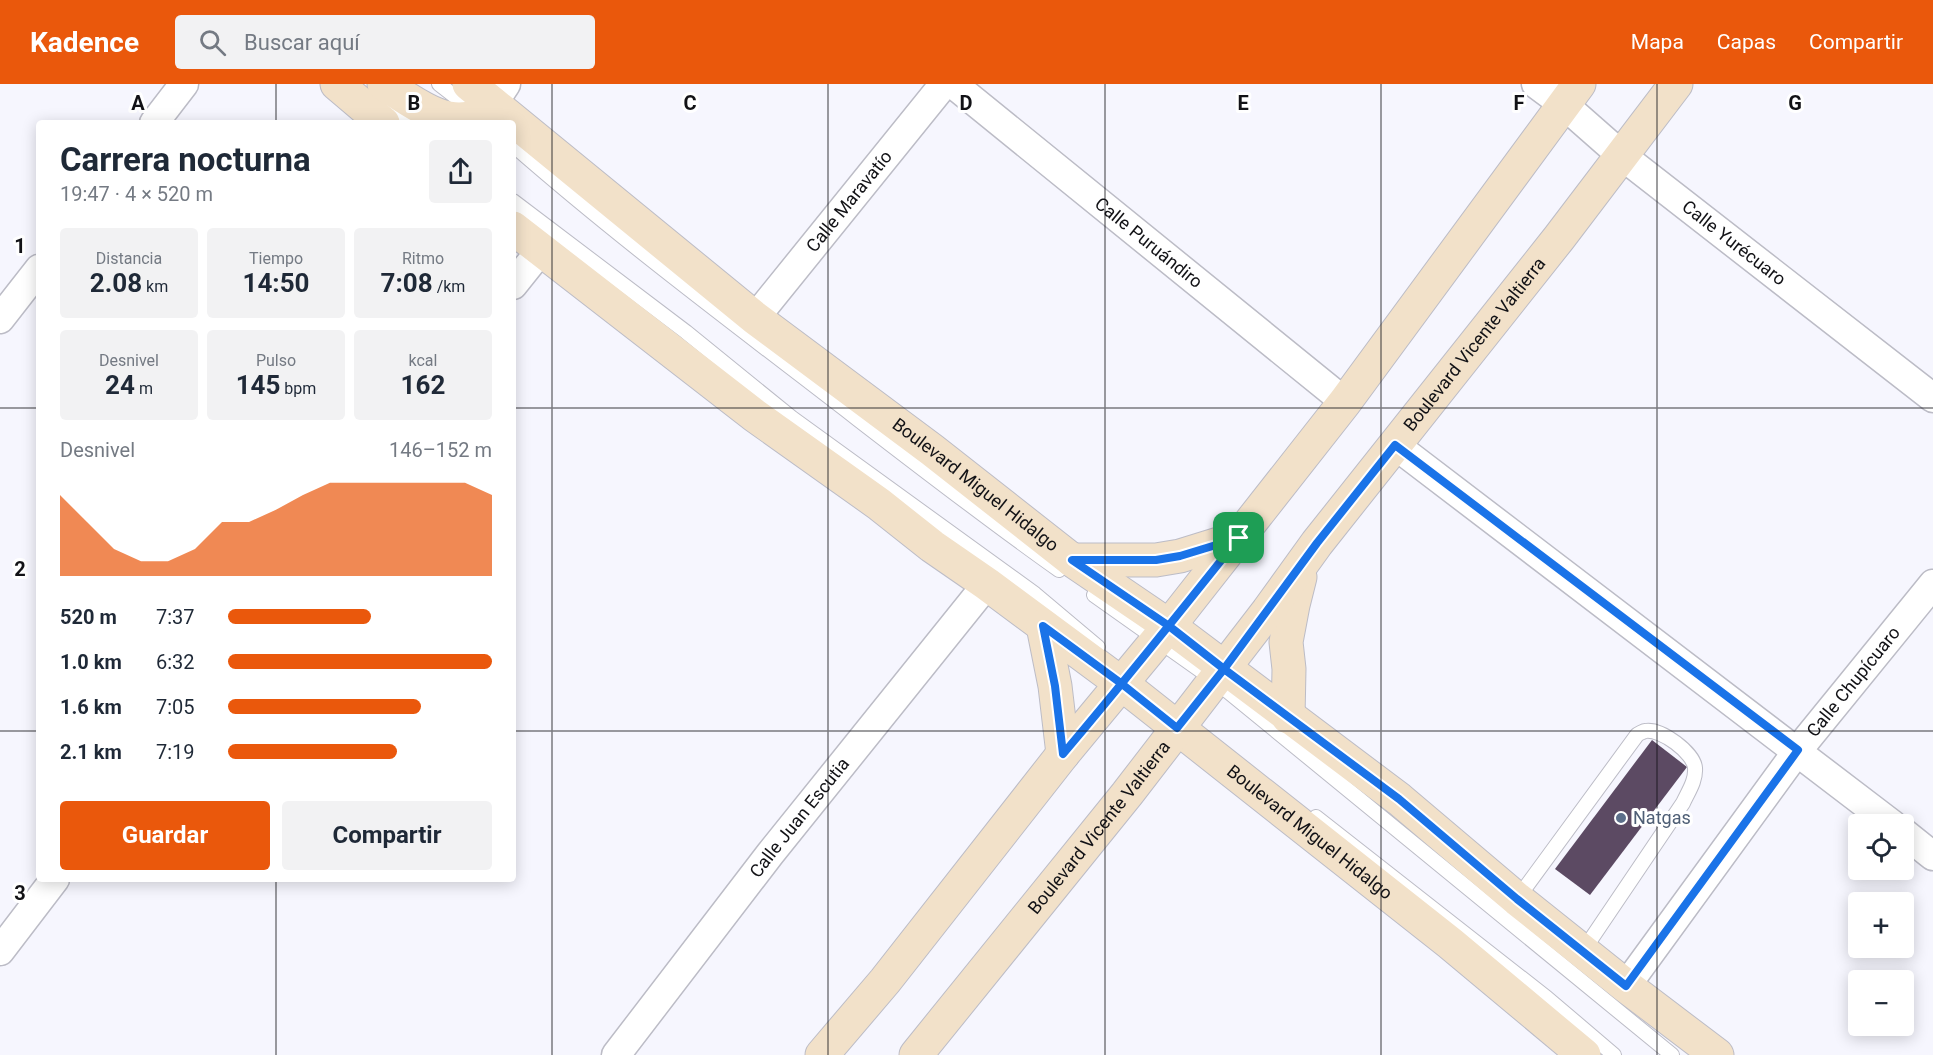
<!DOCTYPE html>
<html lang="es">
<head>
<meta charset="utf-8">
<style>
	body { margin:0; font-family:Roboto,sans-serif; background:#f2f2f3; color:#1f2937; height:100vh; display:flex; flex-direction:column; font-size:22px; white-space:nowrap }
	* { box-sizing:border-box; margin:0 }
	p { font-size:20px; color:#747a83 }
	.icon { flex:none; width:33px; height:33px; fill:none; stroke:currentColor; stroke-width:2; stroke-linecap:round; stroke-linejoin:round }
	.map { position:relative; flex:1; overflow:hidden }
	.details { position:absolute; left:36px; top:36px; width:480px; height:762px; display:flex; flex-direction:column; background:#fff; border-radius:6px; box-shadow:0 3px 15px #0003 }
	.details>* { flex:none }
	.tools { position:absolute; left:1848px; top:730px; display:grid; gap:12px }
	.tools a { display:grid; place-items:center; width:66px; height:66px; border-radius:6px; background:#fff; box-shadow:0 3px 15px #0003; font-size:30px }
	.pin { position:absolute; display:grid; place-items:center; width:51px; height:51px; color:#fff; margin:-26px; border-radius:12px; box-shadow:0 3px 9px #0006 }
	.round { display:grid; place-items:center; flex:none; width:63px; height:63px; border-radius:6px; background:#f2f2f3 }
	.head { display:flex; align-items:center; justify-content:space-between; height:102px; padding:0 24px }
	h1 { font-size:33px; font-weight:700; line-height:45px }
	.stats { display:grid; grid-template-columns:repeat(3,1fr); gap:9px; height:102px; padding:6px 24px }
	.stats div { display:grid; align-content:center; border-radius:6px; background:#f2f2f3; text-align:center }
	.stats b { font-size:26px; font-weight:700 }
	.stats small { font-size:16px; font-weight:400 }
	.stats p { font-size:16px }
	.chart { height:168px; padding:12px 24px }
	.chart p { display:flex; justify-content:space-between }
	.chart svg { width:100%; height:108px; margin-top:6px; fill:#ea580c; opacity:.7 }
	.action { display:flex; gap:12px; margin-top:auto; padding:12px 24px }
	.action a { flex:1; height:69px; border-radius:6px; background:#ea580c; color:#fff; font-size:24px; font-weight:700; line-height:69px; text-align:center }
	.action a+a { background:#f2f2f3; color:#1f2937 }
	ul { padding:0 24px; list-style:none; font-size:20px }
	li { display:grid; grid-template-columns:96px 72px 1fr; align-items:center; height:45px }
	li i { height:15px; border-radius:8px; background:#ea580c }
	header { display:flex; align-items:center; gap:36px; box-sizing:border-box; height:84px; padding:0 30px; background:#ea580c; color:#fff }
	header strong { font-size:28px }
	nav { display:flex; gap:33px; margin-inline-start:auto; font-size:21px }
	.search { width:420px; height:54px; background:#f2f2f3; display:flex; align-items:center; gap:15px; box-sizing:border-box; padding:0 21px; border-radius:6px; color:#747a83; font-size:22px }
	.map>svg:first-child { display:block }
	.building { fill:#5c4a63 }
	.lines { fill:none; stroke-linecap:round; stroke-linejoin:round }
	.lane-casing { stroke:#bcbcc6; stroke-width:16 }
	.street-casing { stroke:#bcbcc6; stroke-width:31 }
	.secondary-casing { stroke:#bcbcc6; stroke-width:35 }
	.lane { stroke:#fff; stroke-width:14 }
	.street { stroke:#fff; stroke-width:28 }
	.secondary { stroke:#f2e1c9; stroke-width:33 }
	.route-casing { stroke:#fff; stroke-width:12 }
	.route { stroke:#1a73e8; stroke-width:8 }
	.grid { fill:none; stroke:#121216; stroke-width:1.5; stroke-opacity:0.55 }
	.service-dot { fill:#5c6f8a; stroke:#fff; stroke-width:2 }
	.labels { text-anchor:middle; stroke-width:6; stroke-linejoin:round; paint-order:stroke }
	.street-label { font-size:18px; fill:#121216; stroke:#fff }
	.service-label { font-size:18px; fill:#4e5e75; stroke:#fff; text-anchor:start }
	.grid-label { font-size:20px; text-anchor:middle; font-weight:bold; fill:#121216; stroke:#fff; stroke-width:6; stroke-linejoin:round; paint-order:stroke }
</style>
</head>
<body>
<header>
<strong>Kadence</strong>
<div class="search"><svg class="icon" aria-label="search" viewBox="0 0 24 24"><circle cx="10" cy="10" r="6"/><path d="M15 15l6 6"/></svg>Buscar aquí</div>
<nav><a>Mapa</a><a>Capas</a><a>Compartir</a></nav>
</header>
<div class="map">
<svg width="1933" height="971" viewBox="0 0 1933 971">
	<rect width="100%" height="100%" fill="#f6f6fe"/>
	<!-- building -->
	<path class="building" d="M1652 656 1687 683 1590 811 1555 785Z"/>
	<g class="lines">
		<!-- lane casing -->
		<g class="lane-casing">
			<g id="lane">
				<path d="M439 0 475 28"/>
				<path d="M391 22 413 39"/>
				<path d="M513 61C602 139 696 211 790 283 879 351 967 421 1059 486"/>
				<path d="M513 117 686 248 792 334 1035 510 1098 563"/>
				<path d="M1094 511 1214 596 1672 971"/>
				<path d="M1316 733 1547 914 1614 971"/>
				<path d="M1517 815 1637 651C1638 650 1644 647 1645 647 1661 644 1694 669 1695 684 1696 697 1688 708 1683 719L1583 867"/>
			</g>
		</g>
		<!-- street casing -->
		<g class="street-casing">
			<g id="street">
				<path id="s1" d="M953 0 1345 318"/>
				<path id="s2" d="M1536 0 1563 20 1621 71 1933 314"/>
				<path d="M493 20 506 0"/>
				<path d="M154 39 184 0"/>
				<path d="M513 201 541 166"/>
				<path id="s3" d="M755 234 944 0"/>
				<path d="M0 235 39 185"/>
				<path d="M1395 361 1893 741"/>
				<path d="M1904 749 1933 772"/>
				<path d="M0 867 55 795"/>
				<path id="s4" d="M1626 902 1798 666 1933 500"/>
				<path id="s5" d="M616 971 770 770 987 500"/>
			</g>
		</g>
		<!-- secondary casing -->
		<g class="secondary-casing">
			<g id="secondary">
				<path d="M337 0 383 39"/>
				<path d="M384 0C411 16 445 46 478 31 483 29 488 24 493 20"/>
				<path id="s6" d="M469 0 755 234 932 366 1072 476 1169 542 1399 715 1517 815 1626 902 1717 971"/>
				<path id="s7" d="M513 144 754 331 879 420 932 462 987 500 1122 600 1450 859 1584 971"/>
				<path d="M1072 476H1156L1180 472 1238 454"/>
				<path d="M1043 542 1055 602 1063 670"/>
				<path d="M1288 633 1289 585 1286 558 1293 521 1300 493"/>
				<path d="M822 971 885 897 1063 670 1169 542 1345 318 1579 0"/>
				<path id="s8" d="M916 971 1127 710 1268 527 1317 459 1559 154 1676 0"/>
			</g>
		</g>
		<!-- lane -->
		<use href="#lane" class="lane"/>
		<!-- street -->
		<use href="#street" class="street"/>
		<!-- secondary -->
		<use href="#secondary" class="secondary"/>
	</g>
	<g class="lines">
		<!-- route casing -->
		<g class="route-casing">
			<path id="route" d="M1239 454C1181 527 1123 599 1063 670L1055 602 1043 542 1122 600 1177 644 1224 585 1399 715 1517 815 1626 902 1798 666 1395 361 1317 459 1224 585 1169 542 1072 476H1156L1180 472 1239 454"/>
		</g>
		<!-- route -->
		<use href="#route" class="route"/>
	</g>
	<!-- grid -->
	<path class="grid" d="M276 0V39M552 0V971M828 0V971M1105 0V971M1381 0V971M1657 0V971M0 324H39M513 324H1933M0 647H39M513 647H1933M276 795V971"/>
	<!-- markers -->
	<circle class="service-dot" cx="1621" cy="734" r="6"/>
	<g class="labels">
		<!-- street labels -->
		<g class="street-label">
			<text dy="6" stroke="none"><textPath href="#s3" startOffset="150">Calle Maravatío</textPath></text>
			<text dy="6" stroke="none"><textPath href="#s2" startOffset="254">Calle Yurécuaro</textPath></text>
			<text dy="6" stroke="none"><textPath href="#s1" startOffset="252">Calle Puruándiro</textPath></text>
			<text dy="6" stroke="none"><textPath href="#s8" startOffset="904">Boulevard Vicente Valtierra</textPath></text>
			<text dy="6" stroke="none"><textPath href="#s6" startOffset="646">Boulevard Miguel Hidalgo</textPath></text>
			<text dy="6" stroke="none"><textPath href="#s4" startOffset="380">Calle Chupícuaro</textPath></text>
			<text dy="6" stroke="none"><textPath href="#s5" startOffset="300">Calle Juan Escutia</textPath></text>
			<text dy="6" stroke="none"><textPath href="#s8" startOffset="292">Boulevard Vicente Valtierra</textPath></text>
			<text dy="6" stroke="none"><textPath href="#s7" startOffset="1000">Boulevard Miguel Hidalgo</textPath></text>
		</g>
		<!-- service labels -->
		<g class="service-label">
			<text x="1633" y="740">Natgas</text>
		</g>
	</g>
	<g class="grid-label">
		<text x="138" y="26">A</text>
		<text x="414" y="26">B</text>
		<text x="690" y="26">C</text>
		<text x="966" y="26">D</text>
		<text x="1243" y="26">E</text>
		<text x="1519" y="26">F</text>
		<text x="1795" y="26">G</text>
		<text x="20" y="169">1</text>
		<text x="20" y="492">2</text>
		<text x="20" y="816">3</text>
	</g>
</svg>
<div class="tools">
<a><svg class="icon" aria-label="locate" viewBox="0 0 24 24"><circle cx="12" cy="12" r="6"/><path d="M12 2v4M12 18v4M2 12h4M18 12h4"/></svg></a>
<a>+</a>
<a>−</a>
</div>
<div class="pin" style="left:1239px;top:454px;background:#1e9e55"><svg class="icon" aria-label="arrive" viewBox="0 0 24 24"><path d="M6 21V4h12l-3 4 3 4H6"/></svg></div>
<section class="details">
<div class="head"><div><h1>Carrera nocturna</h1><p>19:47 · 4 × 520 m</p></div><a class="round"><svg class="icon" aria-label="share" viewBox="0 0 24 24"><path d="M12 15V3M7 8l5-5 5 5M5 13v7h14v-7"/></svg></a></div>
<div class="stats">
<div><p>Distancia</p><b>2.08<small> km</small></b></div>
<div><p>Tiempo</p><b>14:50</b></div>
<div><p>Ritmo</p><b>7:08<small> /km</small></b></div>
</div>
<div class="stats">
<div><p>Desnivel</p><b>24<small> m</small></b></div>
<div><p>Pulso</p><b>145<small> bpm</small></b></div>
<div><p>kcal</p><b>162</b></div>
</div>
<div class="chart"><p><span>Desnivel</span>146–152 m</p>
<svg viewBox="0 0 160 44" preserveAspectRatio="none"><path d="M0 44V11L10 22L20 33L30 38L40 38L50 33L60 22L70 22L80 17L90 11L100 6L110 6L120 6L130 6L140 6L150 6L160 11V44z"/></svg>
</div>
<ul>
<li><b>520 m</b>7:37<i style="width:54%"></i></li>
<li><b>1.0 km</b>6:32<i style="width:100%"></i></li>
<li><b>1.6 km</b>7:05<i style="width:73%"></i></li>
<li><b>2.1 km</b>7:19<i style="width:64%"></i></li>
</ul>
<div class="action"><a>Guardar</a><a>Compartir</a></div>
</section>
</div>
</body>
</html>
